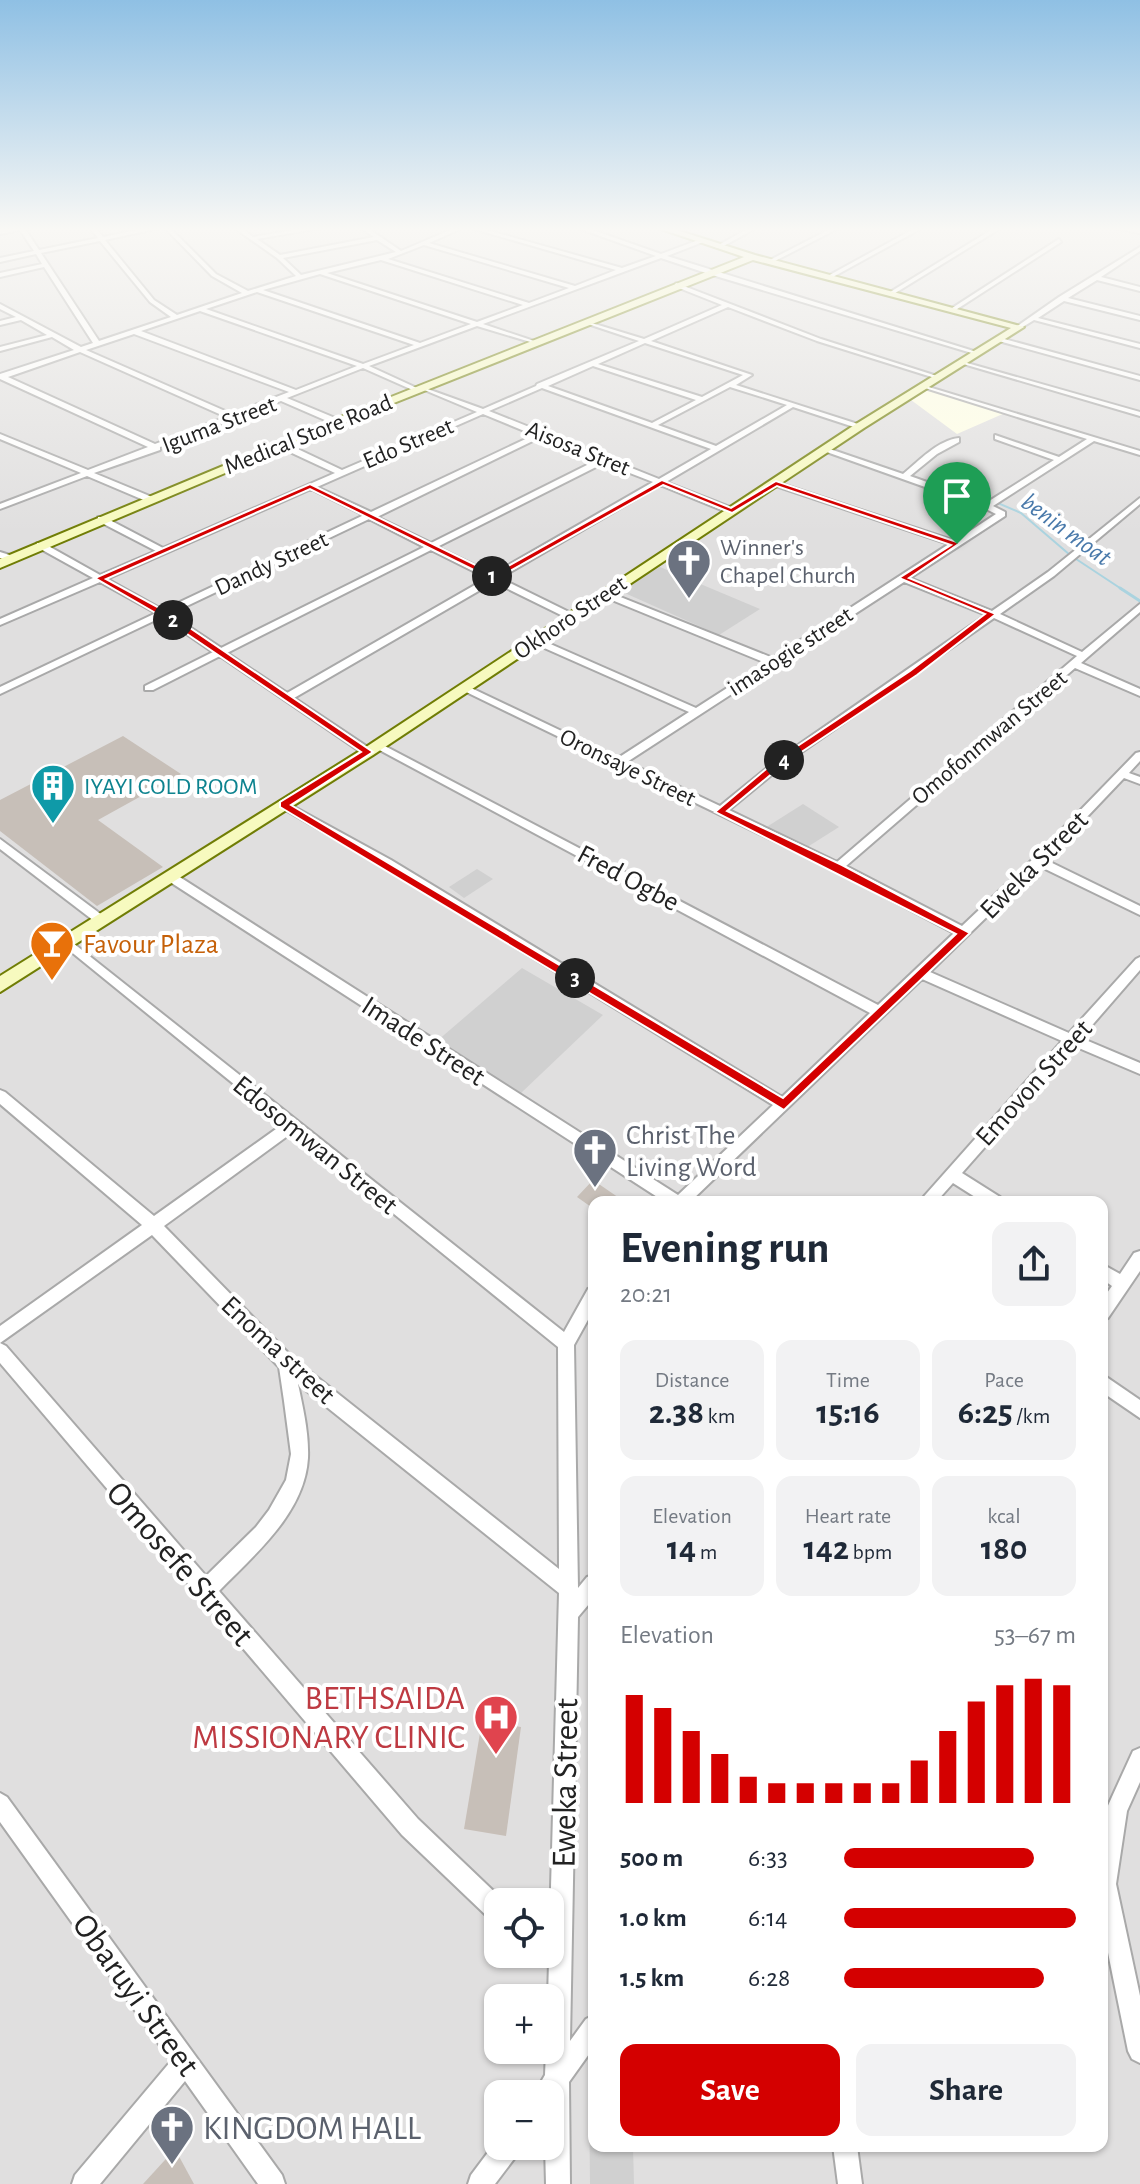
<!DOCTYPE html>
<html lang="en">
<head>
<meta charset="utf-8">
<style>
	body { margin:0; font-family:"Alegreya Sans",sans-serif; background:#f2f2f3; color:#1f2937; height:100vh; display:flex; flex-direction:column; font-size:30px; white-space:nowrap }
	* { box-sizing:border-box; margin:0 }
	p { font-size:26px; color:#747a83 }
	.icon { flex:none; width:44px; height:44px; fill:none; stroke:currentColor; stroke-width:2; stroke-linecap:round; stroke-linejoin:round }
	.map { position:relative; flex:1; overflow:hidden }
	.sheet { position:absolute; left:588px; top:1196px; width:520px; height:956px; display:flex; flex-direction:column; background:#fff; border-radius:16px; box-shadow:0 2px 6px #0004 }
	.sheet>* { flex:none }
	.buttons { position:absolute; left:484px; top:1888px; display:grid; gap:16px }
	.buttons a { display:grid; place-items:center; width:80px; height:80px; border-radius:16px; background:#fff; box-shadow:0 2px 6px #0004; font-size:40px }
	.pin { position:absolute; display:grid; place-items:center; width:68px; height:68px; color:#fff; margin:-82px -34px; border-radius:50% 50% 50% 0; rotate:-45deg; box-shadow:0 0 8px #0007 }
	.pin .icon { rotate:45deg }
	.km { position:absolute; width:40px; height:40px; margin:-20px; border-radius:50%; background:#222; color:#fff; font-size:22px; line-height:40px; text-align:center }
	.round { display:grid; place-items:center; flex:none; width:84px; height:84px; border-radius:16px; background:#f2f2f3 }
	.summary { display:flex; align-items:center; justify-content:space-between; height:136px; padding:0 32px }
	h1 { font-size:44px; font-weight:700; line-height:60px }
	.stats { display:grid; grid-template-columns:repeat(3,1fr); gap:12px; height:136px; padding:8px 32px }
	.stats div { display:grid; align-content:center; border-radius:16px; background:#f2f2f3; text-align:center }
	.stats b { font-size:34px; font-weight:700 }
	.stats small { font-size:22px; font-weight:400 }
	.stats p { font-size:22px }
	.chart { height:224px; padding:16px 32px }
	.chart p { display:flex; justify-content:space-between }
	.chart svg { width:100%; height:144px; margin-top:8px; stroke:#d40000; stroke-width:6 }
	.button { display:flex; gap:16px; margin-top:auto; padding:16px 32px }
	.button a { flex:1; height:92px; border-radius:16px; background:#d40000; color:#fff; font-size:32px; font-weight:700; line-height:92px; text-align:center }
	.button a+a { background:#f2f2f3; color:#1f2937 }
	ul { padding:0 32px; list-style:none; font-size:26px }
	li { display:grid; grid-template-columns:128px 96px 1fr; align-items:center; height:60px }
	li i { height:20px; border-radius:10px; background:#d40000 }
	.map>svg:first-child { display:block }
	.residential { fill:#e0dfdf; fill-rule:evenodd }
	.education { fill:#ffffe5 }
	.religious { fill:#d0d0d0 }
	.lines { fill:none; stroke-linecap:round; stroke-linejoin:round }
	.stream-far1 { stroke:#aad3df; stroke-width:2 }
	.stream { stroke:#aad3df; stroke-width:3 }
	.building { fill:#c7bfb8 }
	.street-casing { stroke:#a9a9a9; stroke-width:4 }
	.secondary-casing { stroke:#707d05; stroke-width:4 }
	.street { fill:#fff; fill-rule:evenodd }
	.secondary { fill:#f7fabf; fill-rule:evenodd }
	.route { fill:#d40000; stroke:#fff; stroke-width:2; fill-rule:evenodd }
	.labels { text-anchor:middle; stroke-width:8; stroke-linejoin:round; paint-order:stroke }
	.far-street-label { font-size:24px; fill:#222; stroke:#fff }
	.far-worship-label { font-size:24px; fill:#5b616d; stroke:#fff; text-anchor:start }
	.far-culture-label { font-size:24px; fill:#0d838f; stroke:#fff; text-anchor:start }
	.far-water-label { font-size:26px; font-style:italic; fill:#4a7aab; stroke:#fff }
	.street-label { font-size:28px; fill:#222; stroke:#fff }
	.food-label { font-size:28px; fill:#c56008; stroke:#fff; text-anchor:start }
	.worship-label { font-size:28px; fill:#5b616d; stroke:#fff; text-anchor:start }
	.near-street-label { font-size:34px; fill:#222; stroke:#fff }
	.near-health-label { font-size:34px; fill:#be3a42; stroke:#fff; text-anchor:end }
	.near-worship-label { font-size:34px; fill:#5b616d; stroke:#fff; text-anchor:start }
</style>
</head>
<body>
<div class="map">
<svg width="1140" height="2184" viewBox="0 0 1140 2184">
	<rect width="100%" height="100%" fill="#f2efe9"/>
	<!-- residential -->
	<path class="residential" d="M0 227H1140V2184H0ZM594 1202H1102V2146H594ZM498 1902H550V1954H498ZM498 1998H550V2050H498ZM498 2094H550V2146H498Z"/>
	<!-- education -->
	<path class="education" d="M929 389 1005 413 957 434 911 400Z"/>
	<!-- religious -->
	<g class="religious">
		<path d="M660 567 760 609 719 635 618 590Z"/>
		<path d="M803 804 839 827 801 851 765 828Z"/>
		<path d="M477 869 493 879 464 898 449 887Z"/>
		<path d="M522 968 603 1015 520 1094 437 1041Z"/>
		<path d="M589 2093H594V2146H633L634 2184H590Z"/>
	</g>
	<g class="lines">
		<!-- stream-far1 -->
		<path class="stream-far1" d="M970 491 1021 513 1070 555 1123 590"/>
		<!-- stream -->
		<path class="stream" d="M1120 588 1140 601"/>
	</g>
	<!-- building -->
	<g class="building">
		<path d="M123 736 181 774 98 820 163 867 97 906 0 831V800Z"/>
		<path d="M593 1180 625 1202H594V1209L577 1197Z"/>
		<path d="M482 1721 521 1727 506 1836 464 1829Z"/>
		<path d="M175 2149 194 2184H143Z"/>
	</g>
	<g class="lines">
		<!-- street casing -->
		<g class="street-casing">
			<g id="street">
				<path d="M17 227H24L39 250 98 238 89 227H95L103 237 152 227H169L216 274 248 291 296 276 277 258 233 227H240L253 237 312 227H326L257 239 280 255 374 237 359 227H366L401 251 457 227H465L429 243 575 286 616 270 467 227H476L622 268 656 256 575 227H584L661 254 701 239 703 242 667 256 980 353 975 354 709 274 661 258 483 324 537 342V344L477 326 369 366 419 389V391H415L363 368 287 398 340 420V424H334L281 401 238 417V420L232 419 160 447V450L94 473 152 497V501H146L87 476 0 509V504L81 473 0 439V434L88 470 148 447 0 379V374L74 350 52 337 0 351V347L47 335 21 320 0 325V321L16 317 0 309V304L81 347 93 343 44 267 0 277V273L42 264 36 254 0 262V258L34 251 20 230 0 234V230ZM164 227 212 276 242 293 177 315 154 300 105 240ZM377 240 396 252 301 275 283 258ZM100 241 150 302 171 317 99 341 41 253ZM424 245 569 288 529 303 388 259ZM381 260 523 305 477 322 327 273ZM320 274 471 324 420 343 263 290ZM257 292 414 345 363 364 206 309ZM200 311 357 366 296 390 141 331ZM134 334 289 392 232 414 86 350ZM80 352 226 417 155 444 8 377Z"/>
				<path d="M751 227H758L720 248 715 247Z"/>
				<path d="M834 227H841L773 262 768 261Z"/>
				<path d="M917 227H924L831 278 826 277Z"/>
				<path d="M996 227 1001 228 892 295 887 294Z"/>
				<path d="M1115 227 1140 229V233L1118 229Z"/>
				<path d="M1059 239 1061 242 954 311 949 310Z"/>
				<path d="M1140 247V251L1101 277 1140 287V291L1097 280 1068 298 1140 316V320L1064 301 1038 318 1140 344V348L1034 320 1021 328 1016 327 1059 297Z"/>
				<path d="M676 283 821 339 940 377 935 378 817 341 728 307 651 341 752 375 736 385 864 426 857 428 793 407 666 482 735 509V513H729L660 485 500 578 573 614V618H567L494 582 294 698 372 750V754H364L220 656 153 690H145V686L213 652 162 617 0 694V687L156 613 100 582 0 625V619L93 578 37 547V543H43L100 575 156 551 98 521V517H104L163 548 335 473 279 447V443H285L342 470 477 412 422 389V387L483 409 536 386 537 384 639 341 585 323V321L644 339 722 305 674 286ZM645 343 743 375 702 397 598 364ZM593 366 696 400 652 423 548 386ZM730 387 787 405 716 446 658 425ZM542 388 711 449 659 479 489 411ZM483 414 534 435 371 512 317 487ZM541 437 597 460 431 543 377 517ZM604 463 653 482 493 574 437 547ZM311 489 364 515 163 610 107 579ZM369 519 424 547 221 648 170 614ZM431 550 487 578 287 693 227 653Z"/>
				<path d="M997 337 1140 376V380L995 340Z"/>
				<path d="M960 361 1140 412V416L960 363Z"/>
				<path d="M922 385 1140 451V455L1094 441 993 506 1005 512V516L910 578 992 611 1048 572 1140 498V504L1054 576 1000 614 1082 652 1140 604V612L1081 663 1140 689V696L1075 668 846 866 962 926 1034 858 1136 753 1140 752V761L1129 773 1140 777V784L1124 778 1046 860 1140 906V915L1039 866 930 972 1069 1033 1136 959 1140 957V970L1081 1038 1140 1063V1074L1074 1046 962 1173 1000 1197 1003 1202H983L953 1183 936 1202H919L1062 1041 922 979 690 1202H665L167 880V874H175L678 1195 773 1105 383 866 277 805 279 803H287L391 860 782 1097 870 1013 372 746 373 744H381L878 1005 954 933 834 870 458 688 467 686 618 758 689 712 533 643V639H539L696 708 766 663 602 596V592H608L773 658 949 544 773 485V481L955 541 996 514 984 508 824 451V447L903 474C919 461 938 440 959 438V442L937 454 910 476 986 503 1054 460 995 439V435L1059 457 1087 439 922 387ZM904 582 986 615 778 759 720 806 627 762ZM994 618 1077 656 837 862 729 810 786 763Z"/>
				<path d="M0 552 16 557 17 559 13 562 0 558Z"/>
				<path d="M0 839 106 918 108 921 106 924H98L0 849Z"/>
				<path d="M68 939 564 1332 588 1289 594 1287V1309L574 1345 578 1588 587 1577 594 1575V1598L578 1617 570 2041 586 2019 594 2015V2047L569 2082 570 2184H546L545 2146H550V2094H534L545 2075 546 2050H550V1998H548L559 1593 298 1384C303 1408 309 1433 308 1458 305 1513 254 1555 219 1591L418 1819 505 1902H498V1922L490 1919 402 1835 0 1363V1326L142 1225 0 1104V1090L5 1092 154 1216 283 1124 64 946 62 943ZM293 1132 558 1347 559 1569 293 1358 164 1226ZM152 1235 279 1367 284 1401 291 1454 286 1480 269 1510 256 1527 206 1576 6 1346 0 1343Z"/>
				<path d="M1140 1251V1271L1108 1318 1102 1320V1300L1112 1286 1102 1279V1264L1120 1274 1134 1253Z"/>
				<path d="M1102 1374 1140 1400V1418L1102 1392Z"/>
				<path d="M1140 1748V1782L1127 1811 1116 1884 1140 1996V2063L1132 2059 1128 2051 1102 1923V1837L1106 1810 1133 1751Z"/>
				<path d="M0 1793 7 1797 282 2175 285 2184H258L185 2081 100 2184H72L75 2175 171 2061 0 1822Z"/>
				<path d="M498 2139V2146H520L517 2155 495 2184H468L471 2175Z"/>
				<path d="M833 2146H857L862 2184H838Z"/>
			</g>
		</g>
		<!-- secondary casing -->
		<g class="secondary-casing">
			<path id="secondary" d="M655 227H667L755 255 1024 327 864 428 373 755 0 992V976L363 749 856 424 1011 328 753 260 341 424 0 568V559L333 420 744 257Z"/>
		</g>
		<!-- street -->
		<use href="#street" class="street"/>
		<!-- secondary -->
		<use href="#secondary" class="secondary"/>
	</g>
	<!-- sky -->
	<linearGradient id="sky" x2="0" y2="1"><stop stop-color="#8fc0e4"/><stop offset="0.43" stop-color="#f9f8f5"/><stop offset="1" stop-color="#f9f8f5" stop-opacity="0"/></linearGradient>
	<rect width="1140" height="533" fill="url(#sky)"/>
	<!-- route -->
	<path class="route" d="M662 480 731 508 776 481 960 543 909 578 996 614 917 675 785 763 727 811 842 865 970 933 784 1110 280 807V802L361 752 159 615 95 578 310 484 494 574ZM663 485 732 513 777 486 951 545 899 578 985 614 910 671 778 759 715 812 956 934 783 1098 291 805 373 752 165 611 106 579 310 489 494 580Z"/>
	<!-- icons -->
	<defs>
		<g id="church-pin" transform="scale(2.3)"><path d="M0 17L-7.5 6A9.5 9.5 0 1 1 7.5 6Z" fill="#6b7280" stroke="#fff"/><path d="M-1.2-6h2.4v3.5h3.3v2.4h-3.3V6h-2.4V-.1h-3.3v-2.4h3.3Z" fill="#fff"/></g>
		<g id="building-pin" transform="scale(2.3)"><path d="M0 17L-7.5 6A9.5 9.5 0 1 1 7.5 6Z" fill="#0f9aa8" stroke="#fff"/><path d="M-4-6H4V6H1V3H-1V6H-4ZM-2.5-4.3h1.7v1.8h-1.7ZM.8-4.3h1.7v1.8H.8ZM-2.5-1h1.7V.8h-1.7ZM.8-1h1.7V.8H.8Z" fill="#fff"/></g>
		<g id="bar-pin" transform="scale(2.3)"><path d="M0 17L-7.5 6A9.5 9.5 0 1 1 7.5 6Z" fill="#e8710a" stroke="#fff"/><path d="M-6-5H6L.8 .8V4.5H3.5V6h-7V4.5H-.8V.8Z" fill="#fff"/></g>
		<g id="hospital-pin" transform="scale(2.3)"><path d="M0 17L-7.5 6A9.5 9.5 0 1 1 7.5 6Z" fill="#e0444e" stroke="#fff"/><path d="M-5-5h3v3.5h4V-5h3V5h-3V1.5h-4V5h-3Z" fill="#fff"/></g>
	</defs>
	<g fill-rule="evenodd">
		<use href="#church-pin" x="689" y="561"/>
		<use href="#building-pin" x="53" y="786"/>
		<use href="#bar-pin" x="52" y="943"/>
		<use href="#church-pin" x="595" y="1150"/>
		<use href="#hospital-pin" x="496" y="1717"/>
		<use href="#church-pin" x="172" y="2127"/>
	</g>
	<g class="labels">
		<!-- far-street labels -->
		<g class="far-street-label">
			<text transform="translate(219 424) rotate(-21)" y="8">Iguma Street</text>
			<text transform="translate(308 434) rotate(-22)" y="8">Medical Store Road</text>
			<text transform="translate(408 443) rotate(-23)" y="8">Edo Street</text>
			<text transform="translate(578 448) rotate(22)" y="8">Aisosa Stret</text>
			<text transform="translate(271 563) rotate(-25)" y="8">Dandy Street</text>
			<text transform="translate(570 617) rotate(-34)" y="8">Okhoro Street</text>
			<text transform="translate(790 651) rotate(-33)" y="8">imasogie street</text>
			<text transform="translate(989 737) rotate(-40)" y="8">Omofonmwan Street</text>
			<text transform="translate(628 767) rotate(26)" y="8">Oronsaye Street</text>
		</g>
		<!-- far-worship labels -->
		<g class="far-worship-label">
			<text x="720" y="555">Winner's<tspan x="720" dy="28">Chapel Church</tspan></text>
		</g>
		<!-- far-culture labels -->
		<g class="far-culture-label">
			<text x="84" y="794">IYAYI COLD ROOM</text>
		</g>
		<!-- far-water labels -->
		<g class="far-water-label">
			<text transform="translate(1067 529) rotate(36)" y="9">benin moat</text>
		</g>
		<!-- street labels -->
		<g class="street-label">
			<text transform="translate(1033 864) rotate(-45)" y="10">Eweka Street</text>
			<text transform="translate(629 877) rotate(28)" y="10">Fred Ogbe</text>
			<text transform="translate(424 1040) rotate(33)" y="10">Imade Street</text>
			<text transform="translate(1033 1082) rotate(-48)" y="10">Emovon Street</text>
			<text transform="translate(316 1144) rotate(39)" y="10">Edosomwan Street</text>
			<text transform="translate(279 1349) rotate(43)" y="10">Enoma street</text>
		</g>
		<!-- food labels -->
		<g class="food-label">
			<text x="83" y="953">Favour Plaza</text>
		</g>
		<!-- worship labels -->
		<g class="worship-label">
			<text x="626" y="1144">Christ The<tspan x="626" dy="32">Living Word</tspan></text>
		</g>
		<!-- near-street labels -->
		<g class="near-street-label">
			<text transform="translate(181 1563) rotate(49)" y="12">Omosefe Street</text>
			<text transform="translate(564 1783) rotate(-89)" y="12">Eweka Street</text>
			<text transform="translate(137 1994) rotate(54)" y="12">Obaruyi Street</text>
		</g>
		<!-- near-health labels -->
		<g class="near-health-label">
			<text x="465" y="1709">BETHSAIDA<tspan x="465" dy="39">MISSIONARY CLINIC</tspan></text>
		</g>
		<!-- near-worship labels -->
		<g class="near-worship-label">
			<text x="203" y="2139">KINGDOM HALL</text>
		</g>
	</g>
</svg>
<div class="buttons">
<a><svg class="icon" aria-label="locate" viewBox="0 0 24 24"><circle cx="12" cy="12" r="6"/><path d="M12 2v4M12 18v4M2 12h4M18 12h4"/></svg></a>
<a>+</a>
<a>−</a>
</div>
<div class="pin" style="left:957px;top:544px;background:#1e9e55"><svg class="icon" aria-label="arrive" viewBox="0 0 24 24"><path d="M6 21V4h12l-3 4 3 4H6"/></svg></div>
<b class="km" style="left:492px;top:576px">1</b>
<b class="km" style="left:173px;top:620px">2</b>
<b class="km" style="left:575px;top:978px">3</b>
<b class="km" style="left:784px;top:760px">4</b>
<section class="sheet">
<div class="summary"><div><h1>Evening run</h1><p>20:21</p></div><a class="round"><svg class="icon" aria-label="share" viewBox="0 0 24 24"><path d="M12 15V3M7 8l5-5 5 5M5 13v7h14v-7"/></svg></a></div>
<div class="stats">
<div><p>Distance</p><b>2.38<small> km</small></b></div>
<div><p>Time</p><b>15:16</b></div>
<div><p>Pace</p><b>6:25<small> /km</small></b></div>
</div>
<div class="stats">
<div><p>Elevation</p><b>14<small> m</small></b></div>
<div><p>Heart rate</p><b>142<small> bpm</small></b></div>
<div><p>kcal</p><b>180</b></div>
</div>
<div class="chart"><p><span>Elevation</span>53–67 m</p>
<svg viewBox="0 0 160 44" preserveAspectRatio="none"><path d="M5 44V11M15 44V15M25 44V22M35 44V29M45 44V36M55 44V38M65 44V38M75 44V38M85 44V38M95 44V38M105 44V31M115 44V22M125 44V13M135 44V8M145 44V6M155 44V8"/></svg>
</div>
<ul>
<li><b>500 m</b>6:33<i style="width:82%"></i></li>
<li><b>1.0 km</b>6:14<i style="width:100%"></i></li>
<li><b>1.5 km</b>6:28<i style="width:86%"></i></li>
</ul>
<div class="button"><a>Save</a><a>Share</a></div>
</section>
</div>
</body>
</html>
